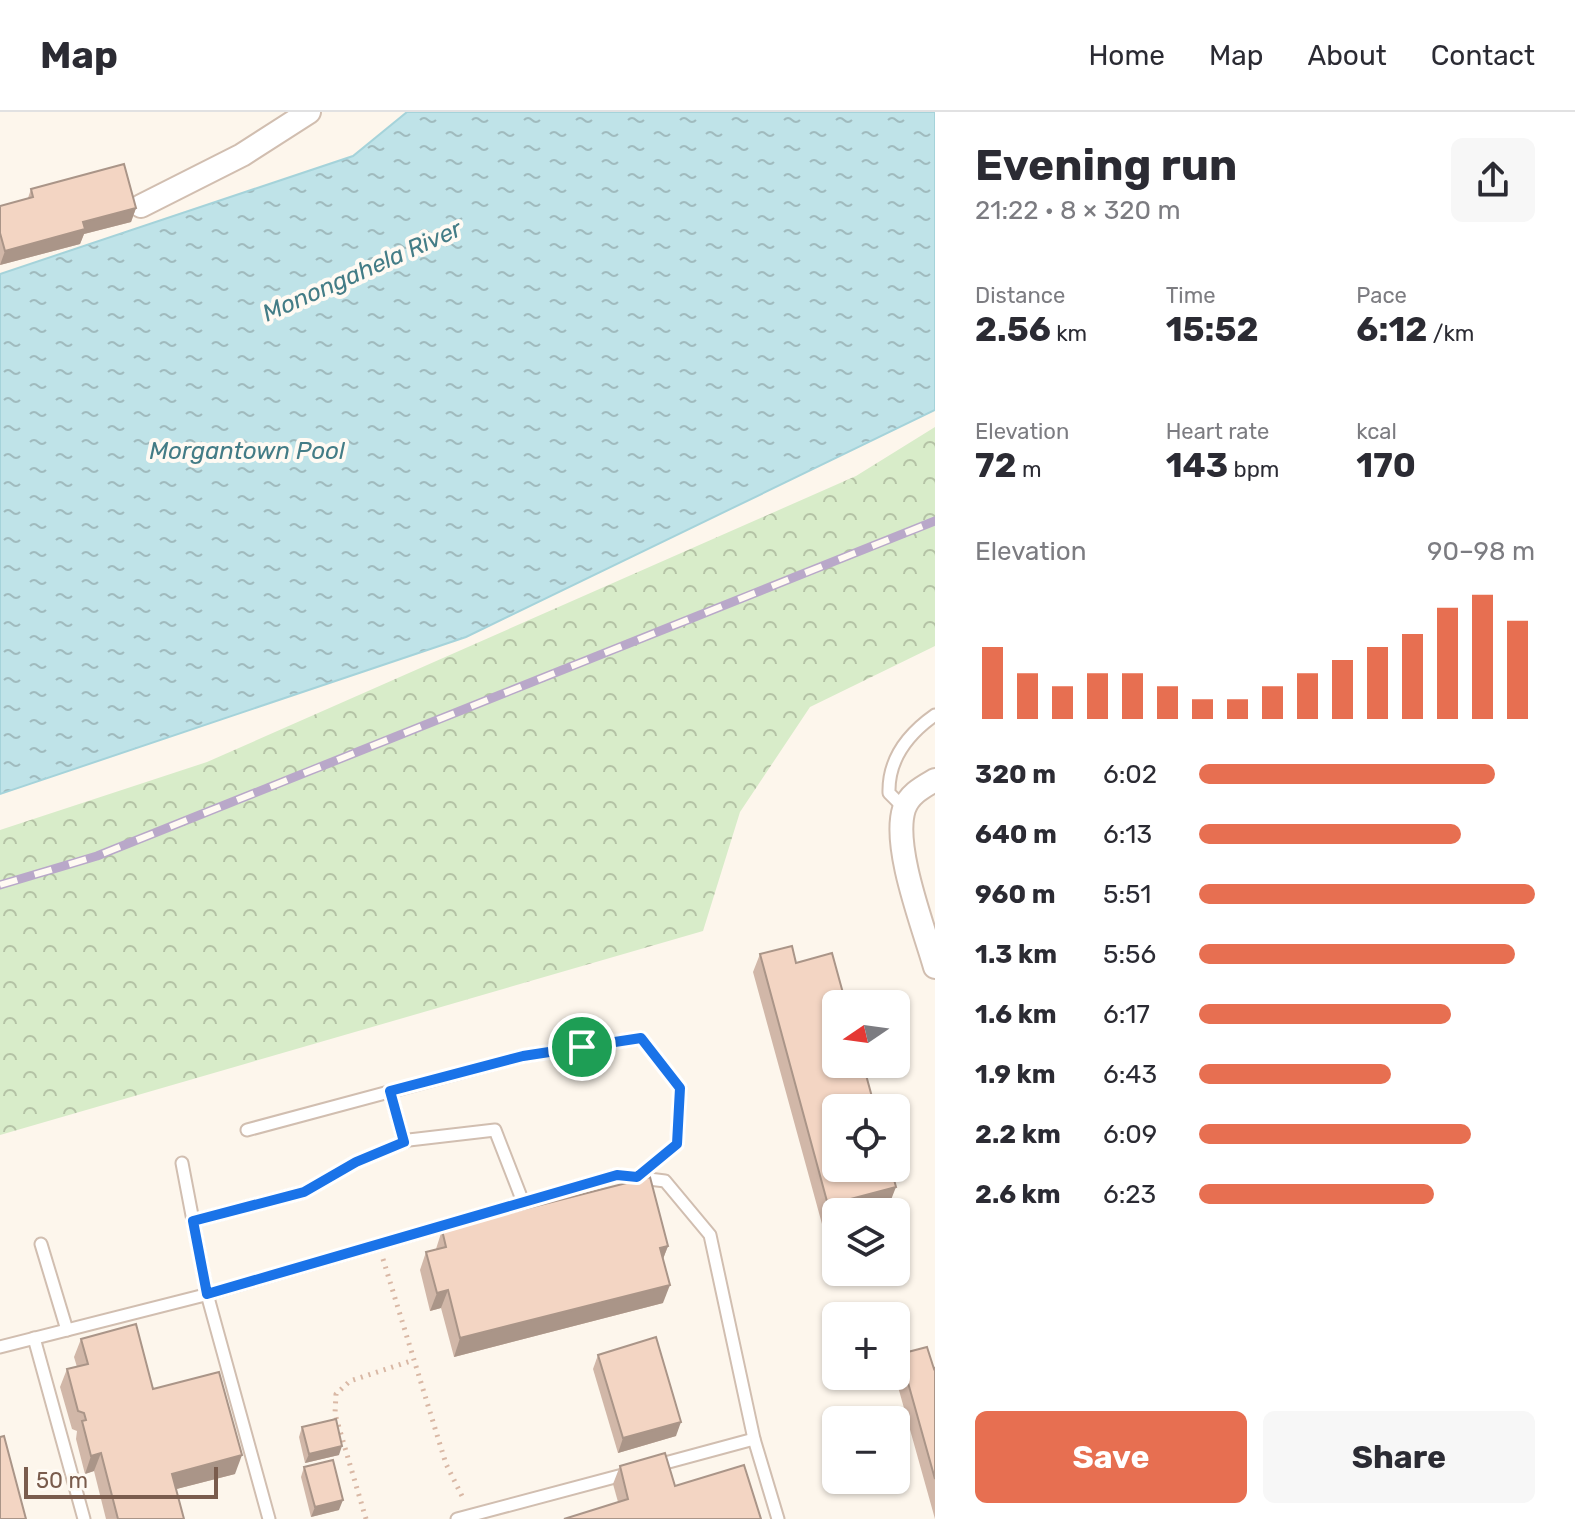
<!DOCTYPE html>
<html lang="en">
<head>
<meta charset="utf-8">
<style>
	body { margin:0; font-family:Rubik,sans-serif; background:#f7f7f7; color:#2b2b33; height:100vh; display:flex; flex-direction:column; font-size:30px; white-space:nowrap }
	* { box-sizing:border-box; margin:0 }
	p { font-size:26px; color:#7c7c81 }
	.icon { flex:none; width:44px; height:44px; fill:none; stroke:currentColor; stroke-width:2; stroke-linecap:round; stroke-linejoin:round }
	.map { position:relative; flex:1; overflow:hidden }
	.sheet { display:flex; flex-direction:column; background:#fff; width:640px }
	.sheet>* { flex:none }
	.needle { width:52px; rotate:257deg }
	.buttons { position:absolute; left:822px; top:878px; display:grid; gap:16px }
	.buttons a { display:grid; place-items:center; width:88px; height:88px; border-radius:12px; background:#fff; box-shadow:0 2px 6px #0004; font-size:40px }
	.scale { position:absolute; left:24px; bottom:20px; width:194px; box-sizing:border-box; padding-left:8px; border:4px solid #7a5c4d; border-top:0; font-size:22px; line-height:28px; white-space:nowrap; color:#7a5c4d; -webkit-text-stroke:6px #fffaf3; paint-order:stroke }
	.pin { position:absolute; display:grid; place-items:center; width:68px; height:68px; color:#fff; margin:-34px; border:4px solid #fff; border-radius:50%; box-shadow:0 2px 8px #0007 }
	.round { display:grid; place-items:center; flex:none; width:84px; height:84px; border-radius:12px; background:#f7f7f7 }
	.headline { display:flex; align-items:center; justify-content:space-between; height:136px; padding:0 40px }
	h1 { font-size:44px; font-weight:700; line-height:60px }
	.stats { display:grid; grid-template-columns:repeat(3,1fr); gap:12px; height:136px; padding:8px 40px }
	.stats div { display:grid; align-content:center }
	.stats b { font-size:34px; font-weight:700 }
	.stats small { font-size:22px; font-weight:400 }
	.stats p { font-size:22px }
	.chart { height:224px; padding:16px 40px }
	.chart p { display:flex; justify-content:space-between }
	.chart svg { width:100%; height:144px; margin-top:8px; stroke:#e76f51; stroke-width:6 }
	.cta { display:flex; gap:16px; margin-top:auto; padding:16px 40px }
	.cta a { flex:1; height:92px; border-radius:12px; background:#e76f51; color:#fff; font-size:32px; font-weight:700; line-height:92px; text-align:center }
	.cta a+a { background:#f7f7f7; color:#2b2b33 }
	ul { padding:0 40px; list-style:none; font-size:26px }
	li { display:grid; grid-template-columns:128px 96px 1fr; align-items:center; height:60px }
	li i { height:20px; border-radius:10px; background:#e76f51 }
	header { display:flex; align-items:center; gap:48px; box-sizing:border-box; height:112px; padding:0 40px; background:#fff; border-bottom:2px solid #e1e1e2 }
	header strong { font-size:38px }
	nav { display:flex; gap:44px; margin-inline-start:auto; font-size:28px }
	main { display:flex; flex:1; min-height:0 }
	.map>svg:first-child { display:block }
	.forest { fill:url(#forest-crowns) }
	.water { fill:url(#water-ripples); stroke:#a5d3da; stroke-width:2 }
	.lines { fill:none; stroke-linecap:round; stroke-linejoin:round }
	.service-casing { stroke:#d1beb0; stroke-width:15 }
	.minor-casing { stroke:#d1beb0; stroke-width:26 }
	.path { stroke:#d9b8a5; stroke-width:5; stroke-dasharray:2 6; stroke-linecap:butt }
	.service { stroke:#fff; stroke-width:11 }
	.minor { stroke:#fff; stroke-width:22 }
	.rail-casing { stroke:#b9a8c9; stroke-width:9 }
	.rail { stroke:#fffaf3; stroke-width:6; stroke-dasharray:18; stroke-linecap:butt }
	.wall { fill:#d1b7a8 }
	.shaded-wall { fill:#aa9588 }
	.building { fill:#f3d5c3; stroke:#aa9588; stroke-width:2 }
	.route-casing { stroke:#fff; stroke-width:16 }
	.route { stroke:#1a73e8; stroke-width:10 }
	.labels { text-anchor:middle; stroke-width:8; stroke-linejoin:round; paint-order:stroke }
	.water-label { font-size:24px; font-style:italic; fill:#437c86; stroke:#fffaf3 }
</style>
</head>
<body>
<header>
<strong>Map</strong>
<nav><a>Home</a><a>Map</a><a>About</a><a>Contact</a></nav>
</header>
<main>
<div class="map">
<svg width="935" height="1407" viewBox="0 0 935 1407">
	<defs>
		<pattern id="forest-crowns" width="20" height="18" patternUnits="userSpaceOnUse" patternTransform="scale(2)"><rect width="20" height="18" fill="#d8ecc9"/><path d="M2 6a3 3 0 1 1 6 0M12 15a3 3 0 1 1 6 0" fill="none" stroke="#b4c2a5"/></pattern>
		<pattern id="water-ripples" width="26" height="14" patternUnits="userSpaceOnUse" patternTransform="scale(2)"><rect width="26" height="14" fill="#bfe3e8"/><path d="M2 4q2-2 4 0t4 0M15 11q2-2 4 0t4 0" fill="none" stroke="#a0bbbe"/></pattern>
	</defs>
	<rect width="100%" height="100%" fill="#fdf6ec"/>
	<!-- forest -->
	<path class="forest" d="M935 315V534L810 595 740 700 703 819 0 1023V718L207 650 856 364Z"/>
	<!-- water -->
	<path class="water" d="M407 0H935V298L466 525 0 682V162L353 44Z"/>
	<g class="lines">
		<!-- service casing -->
		<g class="service-casing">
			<g id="service">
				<path d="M904 696 889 681C888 647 908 622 935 603"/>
				<path d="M390 979 404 1030"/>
				<path d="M247 1018 523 944 641 926 680 976 677 1032 637 1065"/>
				<path d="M182 1051 207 1182 269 1407"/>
				<path d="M193 1109 304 1080 356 1050 409 1028 495 1018 523 1090"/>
				<path d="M41 1132 67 1218"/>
				<path d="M34 1226 84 1407"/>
				<path d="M0 1235 201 1184 617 1063 665 1069 710 1123 754 1327 778 1407"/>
				<path d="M654 1354 754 1327"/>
				<path d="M457 1407 630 1361"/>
			</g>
		</g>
		<!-- minor casing -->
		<g class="minor-casing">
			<g id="minor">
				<path d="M141 94 242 43 309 0"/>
				<path d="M935 668C923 675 909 682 904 697 892 735 924 816 935 855"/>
			</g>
		</g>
		<!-- path -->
		<g class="path">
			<path d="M383 1147 446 1352 464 1388"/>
			<path d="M366 1407 335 1302 336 1282 350 1269 414 1248"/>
		</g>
		<!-- service -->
		<use href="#service" class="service"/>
		<!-- minor -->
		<use href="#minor" class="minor"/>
		<!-- rail casing -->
		<g class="rail-casing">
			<path id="rail" d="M0 773 97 744 935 409"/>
		</g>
		<!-- rail -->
		<use href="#rail" class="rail"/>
	</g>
	<!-- wall -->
	<g class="wall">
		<path d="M31 77 136 96 131 110 84 122 80 132 0 153V94L28 86Z"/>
		<path d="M760 842 796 851 889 1093 864 1100H836V1108L822 1112 753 860Z"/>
		<path d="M442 1118 668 1134 663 1147V1191L454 1245 441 1196 430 1199 420 1158 426 1140 436 1137Z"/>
		<path d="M81 1227 153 1277 235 1362 176 1377 184 1407H106L94 1359 85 1362 76 1327 77 1319 72 1317 60 1275 67 1257 77 1255 74 1245Z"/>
		<path d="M900 1242 935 1256V1407L895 1264H896V1253Z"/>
		<path d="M598 1243 676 1324 618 1341 593 1257Z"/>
		<path d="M302 1315 339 1343 305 1351 299 1325Z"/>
		<path d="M620 1354 675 1374 618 1390 613 1372Z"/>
		<path d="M304 1355 339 1398 311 1405 301 1365Z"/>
	</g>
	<!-- shaded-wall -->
	<g class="shaded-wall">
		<path d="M136 96 131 110 84 122 80 132 0 153 5 139 83 110Z"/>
		<path d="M896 1075 889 1093 864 1100H836V1108L822 1112 828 1093Z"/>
		<path d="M668 1134 661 1152 660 1136Z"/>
		<path d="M670 1173 663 1191 454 1245 460 1226Z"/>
		<path d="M448 1178 441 1196 430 1199 437 1181Z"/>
		<path d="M681 1310 676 1324 618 1341 623 1326Z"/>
		<path d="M342 1334 339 1343 305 1351 309 1342Z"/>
		<path d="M101 1341 94 1359 85 1362 91 1344Z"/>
		<path d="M242 1343 235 1362 165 1380 172 1362Z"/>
		<path d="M343 1388 339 1398 311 1405 315 1395Z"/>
	</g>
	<!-- building -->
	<g class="building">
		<path d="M124 52 136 96 83 110 85 117 5 139 0 121V94L33 85 31 77Z"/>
		<path d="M792 834 796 851 832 841 846 892H836V952H863L875 996H836V1056H891L896 1075 828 1093 760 842Z"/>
		<path d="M650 1065 668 1134 660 1136 670 1173 460 1226 448 1178 437 1181 426 1140 446 1135 442 1118Z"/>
		<path d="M136 1212 153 1277 219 1260 242 1343 172 1362 184 1407H118L101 1341 91 1344 82 1309 86 1308 84 1301 78 1299 67 1257 88 1252 81 1227Z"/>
		<path d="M656 1225 681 1310 623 1326 598 1243Z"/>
		<path d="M927 1235 934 1257 935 1256V1367L900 1242Z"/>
		<path d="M336 1307 342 1334 309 1342 302 1315Z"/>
		<path d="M4 1324 26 1407H0V1325Z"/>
		<path d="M665 1341 675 1374 744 1353 761 1407H564L628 1387 620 1354Z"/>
		<path d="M333 1348 343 1388 315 1395 304 1355Z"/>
	</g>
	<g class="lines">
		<!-- route casing -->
		<g class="route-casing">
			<path id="route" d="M641 926 680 976 677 1032 637 1065 617 1063 207 1182 193 1109 304 1080 356 1050 404 1030 390 979 523 944Z"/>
		</g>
		<!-- route -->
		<use href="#route" class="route"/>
	</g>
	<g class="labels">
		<!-- water labels -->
		<g class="water-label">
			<text transform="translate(362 159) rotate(-24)" y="8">Monongahela River</text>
			<text x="247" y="347">Morgantown Pool</text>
		</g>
	</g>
</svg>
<div class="buttons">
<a><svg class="needle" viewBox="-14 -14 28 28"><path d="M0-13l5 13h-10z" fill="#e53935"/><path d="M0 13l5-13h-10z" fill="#7c7c81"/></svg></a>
<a><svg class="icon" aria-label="locate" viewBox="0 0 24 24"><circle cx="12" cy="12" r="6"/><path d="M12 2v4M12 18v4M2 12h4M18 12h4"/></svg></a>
<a><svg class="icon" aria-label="layers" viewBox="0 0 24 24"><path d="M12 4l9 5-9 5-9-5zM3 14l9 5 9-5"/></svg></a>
<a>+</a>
<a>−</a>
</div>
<div class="scale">50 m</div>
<div class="pin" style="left:582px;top:935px;background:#1e9e55"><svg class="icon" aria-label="arrive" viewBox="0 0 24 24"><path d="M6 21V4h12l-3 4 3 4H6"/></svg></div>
</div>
<section class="sheet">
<div class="headline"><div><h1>Evening run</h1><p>21:22 · 8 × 320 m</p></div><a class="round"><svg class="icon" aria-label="share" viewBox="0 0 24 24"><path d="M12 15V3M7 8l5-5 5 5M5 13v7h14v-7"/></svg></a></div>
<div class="stats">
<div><p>Distance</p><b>2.56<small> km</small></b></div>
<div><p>Time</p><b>15:52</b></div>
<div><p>Pace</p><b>6:12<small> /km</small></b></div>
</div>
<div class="stats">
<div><p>Elevation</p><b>72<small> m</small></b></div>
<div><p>Heart rate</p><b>143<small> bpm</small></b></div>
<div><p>kcal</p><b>170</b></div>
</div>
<div class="chart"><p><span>Elevation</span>90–98 m</p>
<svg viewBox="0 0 160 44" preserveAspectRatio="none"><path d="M5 44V22M15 44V30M25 44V34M35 44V30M45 44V30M55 44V34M65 44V38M75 44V38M85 44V34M95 44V30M105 44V26M115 44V22M125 44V18M135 44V10M145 44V6M155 44V14"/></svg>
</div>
<ul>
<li><b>320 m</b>6:02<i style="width:88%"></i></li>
<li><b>640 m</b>6:13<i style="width:78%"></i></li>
<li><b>960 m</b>5:51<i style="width:100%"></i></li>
<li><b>1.3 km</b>5:56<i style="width:94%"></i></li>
<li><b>1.6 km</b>6:17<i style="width:75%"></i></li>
<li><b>1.9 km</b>6:43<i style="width:57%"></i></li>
<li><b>2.2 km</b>6:09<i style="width:81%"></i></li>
<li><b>2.6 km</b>6:23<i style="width:70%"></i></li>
</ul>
<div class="cta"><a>Save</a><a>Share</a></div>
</section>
</main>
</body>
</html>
